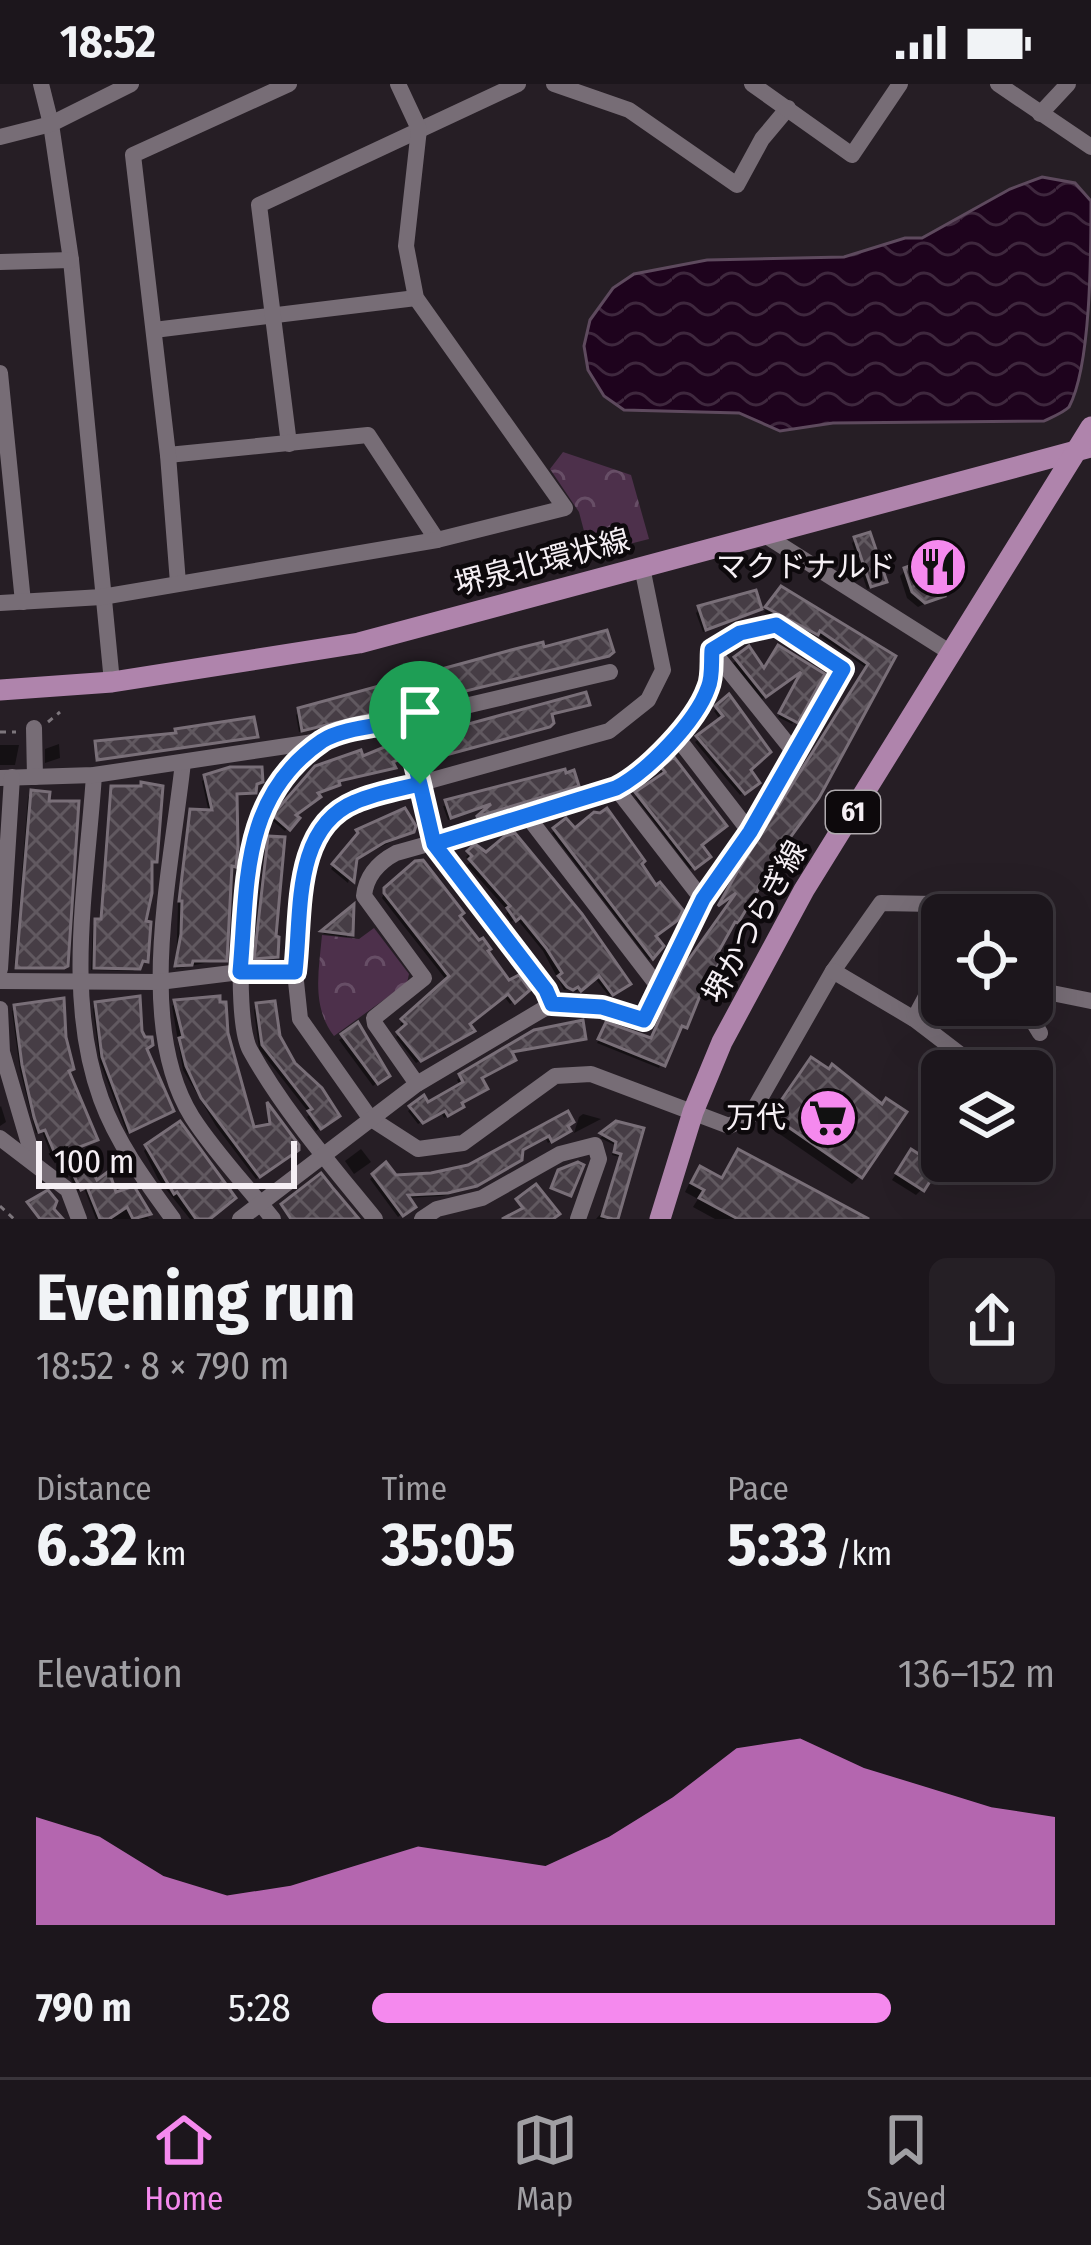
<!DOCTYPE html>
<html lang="en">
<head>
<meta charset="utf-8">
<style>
	body { margin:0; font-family:"Fira Sans Condensed","Noto Sans JP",sans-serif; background:#251f25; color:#f1f3f6; height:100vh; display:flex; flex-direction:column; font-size:45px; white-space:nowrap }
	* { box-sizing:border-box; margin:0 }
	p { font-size:39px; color:#a09fa3 }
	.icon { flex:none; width:66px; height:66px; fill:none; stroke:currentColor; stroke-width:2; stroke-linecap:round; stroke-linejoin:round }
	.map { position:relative; height:1135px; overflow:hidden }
	.sheet { display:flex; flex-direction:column; background:#1c161c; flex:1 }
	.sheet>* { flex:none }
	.fabs { position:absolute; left:921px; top:810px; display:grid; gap:24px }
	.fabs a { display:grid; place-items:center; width:132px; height:132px; border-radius:18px; background:#1c161c; box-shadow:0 12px 48px #0002,0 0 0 3px #3a353b; font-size:60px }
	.scale { position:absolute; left:36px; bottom:30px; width:261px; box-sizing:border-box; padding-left:12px; border:6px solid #f5eff4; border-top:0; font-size:33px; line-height:42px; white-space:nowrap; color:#f5eff4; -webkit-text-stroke:9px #0d090c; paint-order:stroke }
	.pin { position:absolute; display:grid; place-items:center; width:102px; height:102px; color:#fff; margin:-123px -51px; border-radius:50% 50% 50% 0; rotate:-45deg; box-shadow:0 0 12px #0007 }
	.pin .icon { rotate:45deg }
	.round { display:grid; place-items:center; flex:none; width:126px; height:126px; border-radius:18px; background:#251f25 }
	.overview { display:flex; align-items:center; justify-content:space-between; height:204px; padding:0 36px }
	h1 { font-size:66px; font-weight:700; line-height:90px }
	.metrics { display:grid; grid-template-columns:repeat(3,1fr); gap:18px; height:204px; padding:12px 36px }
	.metrics div { display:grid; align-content:center }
	.metrics b { font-size:60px; font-weight:700 }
	.metrics small { font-size:33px; font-weight:400 }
	.metrics p { font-size:33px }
	.chart { height:336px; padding:24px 36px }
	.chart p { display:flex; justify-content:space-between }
	.chart svg { width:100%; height:216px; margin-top:12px; fill:#f589ee; opacity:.7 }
	ul { padding:0 36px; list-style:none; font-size:39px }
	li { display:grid; grid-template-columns:192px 144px 1fr; align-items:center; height:90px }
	li i { height:30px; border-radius:15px; background:#f589ee }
	.status { display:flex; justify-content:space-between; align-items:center; height:84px; padding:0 60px; background:#1c161c; direction:ltr }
	.status svg { height:33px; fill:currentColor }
	.tab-bar { display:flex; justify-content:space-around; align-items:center; height:168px; border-top:3px solid #3a353b; background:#1c161c; font-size:33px; color:#a09fa3 }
	.tab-bar a { display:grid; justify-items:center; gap:6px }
	.tab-bar .selected { color:#f589ee }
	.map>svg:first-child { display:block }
	.park { fill:url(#park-crowns) }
	.water { fill:url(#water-waves); stroke:#5e4a5e; stroke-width:3 }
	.shadow { fill:#0007 }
	.building { fill:url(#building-cross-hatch); stroke:#796f78; stroke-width:3 }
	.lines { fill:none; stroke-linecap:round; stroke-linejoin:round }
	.path { stroke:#7d767c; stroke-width:3; stroke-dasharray:6 6; stroke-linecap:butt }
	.minor { stroke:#776d76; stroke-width:16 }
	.major { stroke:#af84ac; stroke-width:21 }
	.route-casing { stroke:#fff; stroke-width:24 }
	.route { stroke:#1a73e8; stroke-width:15 }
	.labels { text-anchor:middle; stroke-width:9; stroke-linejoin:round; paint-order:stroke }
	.shield { fill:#0d090c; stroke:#afaaae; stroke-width:3 }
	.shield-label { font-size:27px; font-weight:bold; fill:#f5eff4 }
	.street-label { font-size:30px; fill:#f5eff4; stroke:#0d090c }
	.poi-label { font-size:30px; fill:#f5eff4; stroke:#0d090c; text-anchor:end }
</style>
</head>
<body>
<div class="status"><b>18:52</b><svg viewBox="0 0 49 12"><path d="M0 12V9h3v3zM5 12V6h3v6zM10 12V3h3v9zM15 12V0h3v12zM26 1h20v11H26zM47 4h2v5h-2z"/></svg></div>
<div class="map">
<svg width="1091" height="1135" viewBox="0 0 1091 1135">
	<defs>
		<pattern id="park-crowns" width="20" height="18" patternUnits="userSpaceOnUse" patternTransform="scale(3)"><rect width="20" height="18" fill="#4d304b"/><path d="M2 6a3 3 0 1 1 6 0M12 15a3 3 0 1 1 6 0" fill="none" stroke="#674e66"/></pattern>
		<pattern id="water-waves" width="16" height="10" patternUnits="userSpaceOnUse" patternTransform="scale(3)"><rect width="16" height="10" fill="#1e031d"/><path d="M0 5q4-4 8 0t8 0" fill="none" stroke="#3f283e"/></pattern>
		<pattern id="building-cross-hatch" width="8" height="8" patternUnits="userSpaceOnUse" patternTransform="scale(3)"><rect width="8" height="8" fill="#463d45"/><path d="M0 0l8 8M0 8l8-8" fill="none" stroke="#615960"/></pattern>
	</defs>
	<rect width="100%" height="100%" fill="#261e25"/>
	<!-- park -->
	<g class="park">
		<path d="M563 368 631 391 649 455 590 470 579 428 550 385Z"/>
		<path d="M374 844 409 890 407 899 334 952C311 922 319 886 322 851L359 855Z"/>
	</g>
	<!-- water -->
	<path class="water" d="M1042 93 1075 99 1091 117C1091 170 1091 282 1069 323 1063 329 1052 333 1044 337L833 339 780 347 739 329 624 326 604 312 588 286 584 262 590 236 613 204 634 190 707 176 844 173 905 154H922L1010 105Z"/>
	<!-- shadow -->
	<g class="shadow">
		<path d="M856 456 884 497 880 501 867 505 852 459Z"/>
		<path d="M906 486 946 488 936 495 942 511 918 523 907 514 900 492Z"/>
		<path d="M781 505 892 573 711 875 716 879 685 940 667 939 681 945 678 944 659 984 597 959 604 945 650 957 867 584 815 549 812 553 764 528Z"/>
		<path d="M759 524 703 548 696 529 700 525Z"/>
		<path d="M779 565 821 591 792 640 778 633 804 583 762 615 733 579 748 567 763 588Z"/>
		<path d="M542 567H610L603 575 299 648 296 631 300 627Z"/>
		<path d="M729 615 768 669 747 687 756 699 740 711 695 658 721 637 714 627Z"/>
		<path d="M586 620 549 632 551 638 543 645 424 677 422 658 426 655Z"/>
		<path d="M177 648 255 652 95 677 97 660 173 652Z"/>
		<path d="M59 660 60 674 45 679V665Z"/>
		<path d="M0 661H19L15 681H0Z"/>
		<path d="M397 675 389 686 336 699 333 704 315 710 293 731 296 734 285 747 273 737 317 684Z"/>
		<path d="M673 678 699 761 707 772 690 785 635 713 663 693 660 688Z"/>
		<path d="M206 694 256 701 249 711 234 712 224 875 176 885 178 820 188 731 191 728 209 729 202 697Z"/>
		<path d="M575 701 482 731 497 718 448 736 443 722Z"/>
		<path d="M113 705 143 839 145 877 133 887 91 886 93 841 99 838 109 709Z"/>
		<path d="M32 709 62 884 14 886 28 713Z"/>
		<path d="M555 746 574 749 638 780 655 805 653 852 658 868 649 876 552 749Z"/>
		<path d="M358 748 407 750 354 776 348 799 331 785Z"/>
		<path d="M269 755 275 872 252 877 265 758Z"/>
		<path d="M475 764 624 903 609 912 594 893 576 908 573 904 564 906 543 867 516 834 511 838 506 830 508 827 467 781 471 778 466 773Z"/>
		<path d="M387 803 457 832 508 900 526 906 510 920 503 911 466 941 468 950 416 979 396 953 404 946 400 940 447 897 382 814Z"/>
		<path d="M351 827 347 853 323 850Z"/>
		<path d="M176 919 225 949 252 1047 268 1044 267 1022 295 1065 256 1095 216 1042 183 986 172 922Z"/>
		<path d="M96 921 144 965 167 1029 127 1049 100 978 93 925Z"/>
		<path d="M257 922 293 981 333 1035 316 1047 307 1033 310 1030 259 965 254 926Z"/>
		<path d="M16 924 67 988 95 1055 92 1059 52 1074 42 1047 36 1049 20 986 12 927Z"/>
		<path d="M358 943 382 995 373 1002 339 956Z"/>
		<path d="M535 948 583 954 509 970 479 994 457 1026 444 1034 441 1028 418 1040 408 1027 423 1015 427 1022 461 1003 457 996 461 992Z"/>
		<path d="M811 977 881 1023 860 1092 852 1100 765 1040Z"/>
		<path d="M1 1022 6 1038 0 1042V1023Z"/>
		<path d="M583 1030 601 1035 574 1049 579 1033Z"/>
		<path d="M620 1040 641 1046 615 1135H596L604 1126 620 1073 612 1071 615 1061 600 1054Z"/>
		<path d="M566 1043 564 1050 548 1059 545 1053 520 1066 515 1079 471 1105 442 1112 406 1114 412 1122 398 1133 370 1095 386 1082 394 1094 469 1084Z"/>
		<path d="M147 1063 229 1117 205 1135H190L158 1095 144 1067Z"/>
		<path d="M361 1065 371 1078 354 1090 345 1077Z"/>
		<path d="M738 1069 862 1135H715L693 1123 698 1115 685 1108 692 1094 701 1086 720 1096Z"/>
		<path d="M906 1075 922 1105 916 1111 892 1096Z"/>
		<path d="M86 1081 96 1100 114 1112 133 1106 149 1135H96L84 1104 78 1107 70 1094Z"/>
	</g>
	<!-- building -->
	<g class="building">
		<path d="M870 448 887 498 871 503 854 453Z"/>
		<path d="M943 470 950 489 939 493 945 512 925 519 912 508 904 484Z"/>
		<path d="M781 502 896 572 819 714 789 755 738 839 735 838 715 874 720 878 704 902 687 944 682 942 665 982 598 955 606 938 651 954 682 885 736 809 718 822 737 788 868 580 820 547 818 551 765 523Z"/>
		<path d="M756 506 762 525 706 546 698 522Z"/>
		<path d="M607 546 614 568 609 572 302 647 298 624 515 565 543 558 544 563Z"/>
		<path d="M778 561 825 590 798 639 779 629 801 588 766 613 734 573 749 562 764 584Z"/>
		<path d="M586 608 590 621 552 630 554 639 550 643 427 676 424 652Z"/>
		<path d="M729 610 771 668 751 686 760 699 745 710 696 652 723 632 715 622Z"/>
		<path d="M254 633 258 653 97 676 95 657 176 649 175 645Z"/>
		<path d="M394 659 400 675 393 678 396 684 339 697 340 701 318 709 321 713 296 731 300 734 290 746 275 733V728L315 682 361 666 363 672Z"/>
		<path d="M674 673 727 742 702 761 711 773 695 785 635 708 665 688 661 683Z"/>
		<path d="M230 683H262L263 698 257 700 256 709 237 710 238 763 236 783 232 782 227 877H193L192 881 175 882 181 850 182 817H179L190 725 212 726 204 691Z"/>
		<path d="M565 685 566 689 574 686 579 702 476 733 491 720 451 734 445 716Z"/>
		<path d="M141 698 163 702 157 778H152V809L146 837 151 838 148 878 143 877 140 885 94 884 95 835H101L111 702H141Z"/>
		<path d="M31 706 50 708 49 717H79L68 882 64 884H16Z"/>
		<path d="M405 724 416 742 414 748 385 758 357 775 354 798 332 780 358 749 356 746Z"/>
		<path d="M607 724 645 777 642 780 656 801 660 798 683 826 678 836 656 852 664 862 653 875 553 744 566 734 575 744 594 728 600 729Z"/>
		<path d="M515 749 582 830 631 900 613 911 599 892 581 907 578 903 573 906 567 903 558 892 562 889 546 864 521 833 516 837 507 824 510 822 469 775 472 772 467 767 475 760 486 768 505 752Z"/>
		<path d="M268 752 285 753 276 852 279 853 278 873 254 875Z"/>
		<path d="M423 776 464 829 460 832 479 856 483 854 491 865 488 867 509 896 519 891 530 906 515 919 508 910 470 940 475 947 421 977 397 948 406 940 401 935 449 892 384 809V804L415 777Z"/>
		<path d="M354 820 353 851 321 847Z"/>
		<path d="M140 912 142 947 145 953H152L153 961 147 965 174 1027 130 1048 102 973 95 918Z"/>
		<path d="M220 912V918H226L228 949 254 1043 270 1040 267 1018 299 1061V1066L260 1093 201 1014 186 982 179 954 183 953 174 916Z"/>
		<path d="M64 914 66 953 74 985 69 987 98 1056 56 1072 45 1046 39 1048 34 1033 22 981 14 921Z"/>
		<path d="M275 917 280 952 295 979 322 1004 340 1032 321 1045 308 1027 312 1025 262 961 256 919Z"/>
		<path d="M583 936 586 955 512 968 516 976 482 994 488 1005 462 1019 464 1023 448 1032 445 1027 423 1039 409 1022 424 1011 428 1018 463 998 459 990 534 946Z"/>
		<path d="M358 938 390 992 378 1000 341 950Z"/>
		<path d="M811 973 829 985 832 980 882 1020 886 1014 907 1028 862 1094 771 1031Z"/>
		<path d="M568 1027 574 1038 568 1042 571 1047 552 1058 549 1052 523 1066 522 1076 477 1102 448 1109 408 1111 416 1123 403 1132 372 1090 386 1078 396 1091 431 1089 468 1081Z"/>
		<path d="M180 1037 236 1114 210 1135H196L177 1108 174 1110 145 1061Z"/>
		<path d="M616 1037 644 1044 618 1135H613L602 1132 621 1070 614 1068 616 1058 600 1049Z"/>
		<path d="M738 1065 869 1135H738L699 1114 704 1106 691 1099 700 1082 722 1094Z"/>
		<path d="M911 1065 939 1083 924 1107 896 1089Z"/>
		<path d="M87 1077 97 1096 109 1087 116 1108 134 1102 151 1130 133 1135 127 1123 109 1135H100L87 1103 81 1106 72 1088Z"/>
		<path d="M578 1078 584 1081 571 1112 551 1104 558 1086Z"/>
		<path d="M321 1089 332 1103 359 1135H291L281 1120Z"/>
		<path d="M536 1100 560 1130 553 1135H502L523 1124 516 1115Z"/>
		<path d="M48 1106 57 1117 54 1125 63 1135H40L27 1118Z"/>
	</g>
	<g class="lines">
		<!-- path -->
		<g class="path">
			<path d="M48 638 60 628"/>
			<path d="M0 648H16"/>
			<path d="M0 1122 14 1135"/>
		</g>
		<!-- minor -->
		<g class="minor">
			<path d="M41 0 51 40 71 176 112 598"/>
			<path d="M554 0 629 26 737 101 762 55 788 24"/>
			<path d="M752 0 852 71 900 0"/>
			<path d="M998 0 1091 63"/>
			<path d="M1040 30 1068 0"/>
			<path d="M0 53 51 40 131 0"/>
			<path d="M0 178 71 176"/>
			<path d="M154 246 416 214"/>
			<path d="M0 289 23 518"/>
			<path d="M289 360 259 121 518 0"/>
			<path d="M168 371 368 351 437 456"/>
			<path d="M763 450 951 569"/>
			<path d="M642 483 663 586 648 616 609 647 353 718 323 739 309 762 295 888 300 935 370 1034 418 1065 463 1059 555 992 591 990 729 1042 750 1032 833 887 881 819 934 820 942 835"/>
			<path d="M178 499 168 371 133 71 289 0"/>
			<path d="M0 519 102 513 437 456 565 424 416 214 406 162 419 45 398 0"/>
			<path d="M712 566 794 668"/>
			<path d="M34 644 35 693"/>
			<path d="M676 652 750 748"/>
			<path d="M325 655C302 675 277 695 263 722 244 758 231 930 250 966 283 1026 332 1082 375 1135"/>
			<path d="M183 678C172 783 134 940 192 1033 215 1069 247 1102 273 1135"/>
			<path d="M94 691C87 798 64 913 101 1015 117 1059 146 1098 173 1135"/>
			<path d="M0 694 94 691 307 659 610 588"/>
			<path d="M616 704 702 815"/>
			<path d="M528 733 660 905"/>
			<path d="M0 885 12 693"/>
			<path d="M833 887 914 935 982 987"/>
			<path d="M0 897 159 898 240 888H295"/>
			<path d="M1032 905 1091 917"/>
			<path d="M1023 921 1040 949"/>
			<path d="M0 925 2 968 34 1077"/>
			<path d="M914 935 942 882"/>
			<path d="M417 1000 375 940 374 934 424 894 364 812C366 792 379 778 396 769L588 715 628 698 684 643 709 603 712 566 740 549 776 541 843 585 750 748 702 815 644 936 602 923 552 920"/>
			<path d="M0 1054 68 1106 79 1135"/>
			<path d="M240 1135 417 1000 552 920 546 906 434 760 404 636"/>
			<path d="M422 1135 437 1125 482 1114 560 1070 595 1061 599 1075 578 1135"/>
		</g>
		<!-- major -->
		<g class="major">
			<path d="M0 606 112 598 359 559 1091 363"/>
			<path d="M660 1135 693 1028 722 958 804 806 1091 343"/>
		</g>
	</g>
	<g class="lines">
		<!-- route casing -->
		<g class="route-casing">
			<path id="route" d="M420 700 404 636C380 642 342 644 322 657 240 713 248 800 240 888H295C302 830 292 744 355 718 375 709 399 705 420 700L434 760 546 906 552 920 602 923 644 936 703 815 750 748 843 585 776 541 740 549 712 566C711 577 713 593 708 604 696 638 647 688 616 704L434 760 420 700"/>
		</g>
		<!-- route -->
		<use href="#route" class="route"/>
	</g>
	<!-- icons -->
	<defs>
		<g id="restaurant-disc" transform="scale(3)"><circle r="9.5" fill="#f589ee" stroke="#0d090c"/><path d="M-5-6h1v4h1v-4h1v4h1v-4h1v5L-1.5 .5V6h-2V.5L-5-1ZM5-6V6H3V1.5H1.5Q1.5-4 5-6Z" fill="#111"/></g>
		<g id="supermarket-disc" transform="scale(3)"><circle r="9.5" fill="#f589ee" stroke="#0d090c"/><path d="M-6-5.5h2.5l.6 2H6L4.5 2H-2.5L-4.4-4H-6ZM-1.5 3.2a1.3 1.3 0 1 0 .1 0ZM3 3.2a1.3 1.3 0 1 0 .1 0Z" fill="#111"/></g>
	</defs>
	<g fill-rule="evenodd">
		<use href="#restaurant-disc" x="938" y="483"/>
		<use href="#supermarket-disc" x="828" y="1034"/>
	</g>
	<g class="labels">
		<!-- shield labels -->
		<rect class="shield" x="826" y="707" width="54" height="42" rx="9"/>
		<g class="shield-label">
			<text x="853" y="737">61</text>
		</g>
		<!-- street labels -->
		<g class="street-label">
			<text transform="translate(542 478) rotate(-15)" y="10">堺泉北環状線</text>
			<text transform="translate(755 838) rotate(-61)" y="10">堺かつらぎ線</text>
		</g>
		<!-- poi labels -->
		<g class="poi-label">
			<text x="896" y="493">マクドナルド</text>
			<text x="786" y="1044">万代</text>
		</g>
	</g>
</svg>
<div class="fabs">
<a><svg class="icon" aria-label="locate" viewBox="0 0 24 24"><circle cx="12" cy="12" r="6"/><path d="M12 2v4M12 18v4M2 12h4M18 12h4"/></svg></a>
<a><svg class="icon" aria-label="layers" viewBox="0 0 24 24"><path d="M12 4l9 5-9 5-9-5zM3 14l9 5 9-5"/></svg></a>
</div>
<div class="scale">100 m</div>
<div class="pin" style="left:420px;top:700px;background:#1e9e55"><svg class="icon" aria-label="arrive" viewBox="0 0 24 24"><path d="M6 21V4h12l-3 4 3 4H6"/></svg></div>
</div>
<section class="sheet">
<div class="overview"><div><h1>Evening run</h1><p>18:52 · 8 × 790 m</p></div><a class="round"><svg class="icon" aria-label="share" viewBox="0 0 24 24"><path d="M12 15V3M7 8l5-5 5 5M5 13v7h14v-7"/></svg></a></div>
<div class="metrics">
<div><p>Distance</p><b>6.32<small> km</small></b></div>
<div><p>Time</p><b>35:05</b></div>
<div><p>Pace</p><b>5:33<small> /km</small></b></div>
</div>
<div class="chart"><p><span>Elevation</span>136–152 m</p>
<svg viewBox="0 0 160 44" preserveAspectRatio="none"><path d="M0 44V22L10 26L20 34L30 38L40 36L50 32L60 28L70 30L80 32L90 26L100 18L110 8L120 6L130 12L140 16L150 20L160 22V44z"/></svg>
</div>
<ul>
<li><b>790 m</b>5:28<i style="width:76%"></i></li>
</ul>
</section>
<nav class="tab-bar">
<a class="selected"><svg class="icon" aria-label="home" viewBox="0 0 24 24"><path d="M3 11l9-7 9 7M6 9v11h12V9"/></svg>Home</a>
<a><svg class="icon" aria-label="map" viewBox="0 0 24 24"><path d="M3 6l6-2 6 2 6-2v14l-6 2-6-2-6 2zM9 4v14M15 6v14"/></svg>Map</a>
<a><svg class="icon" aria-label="saved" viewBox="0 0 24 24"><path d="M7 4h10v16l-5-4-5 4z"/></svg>Saved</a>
</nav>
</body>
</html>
